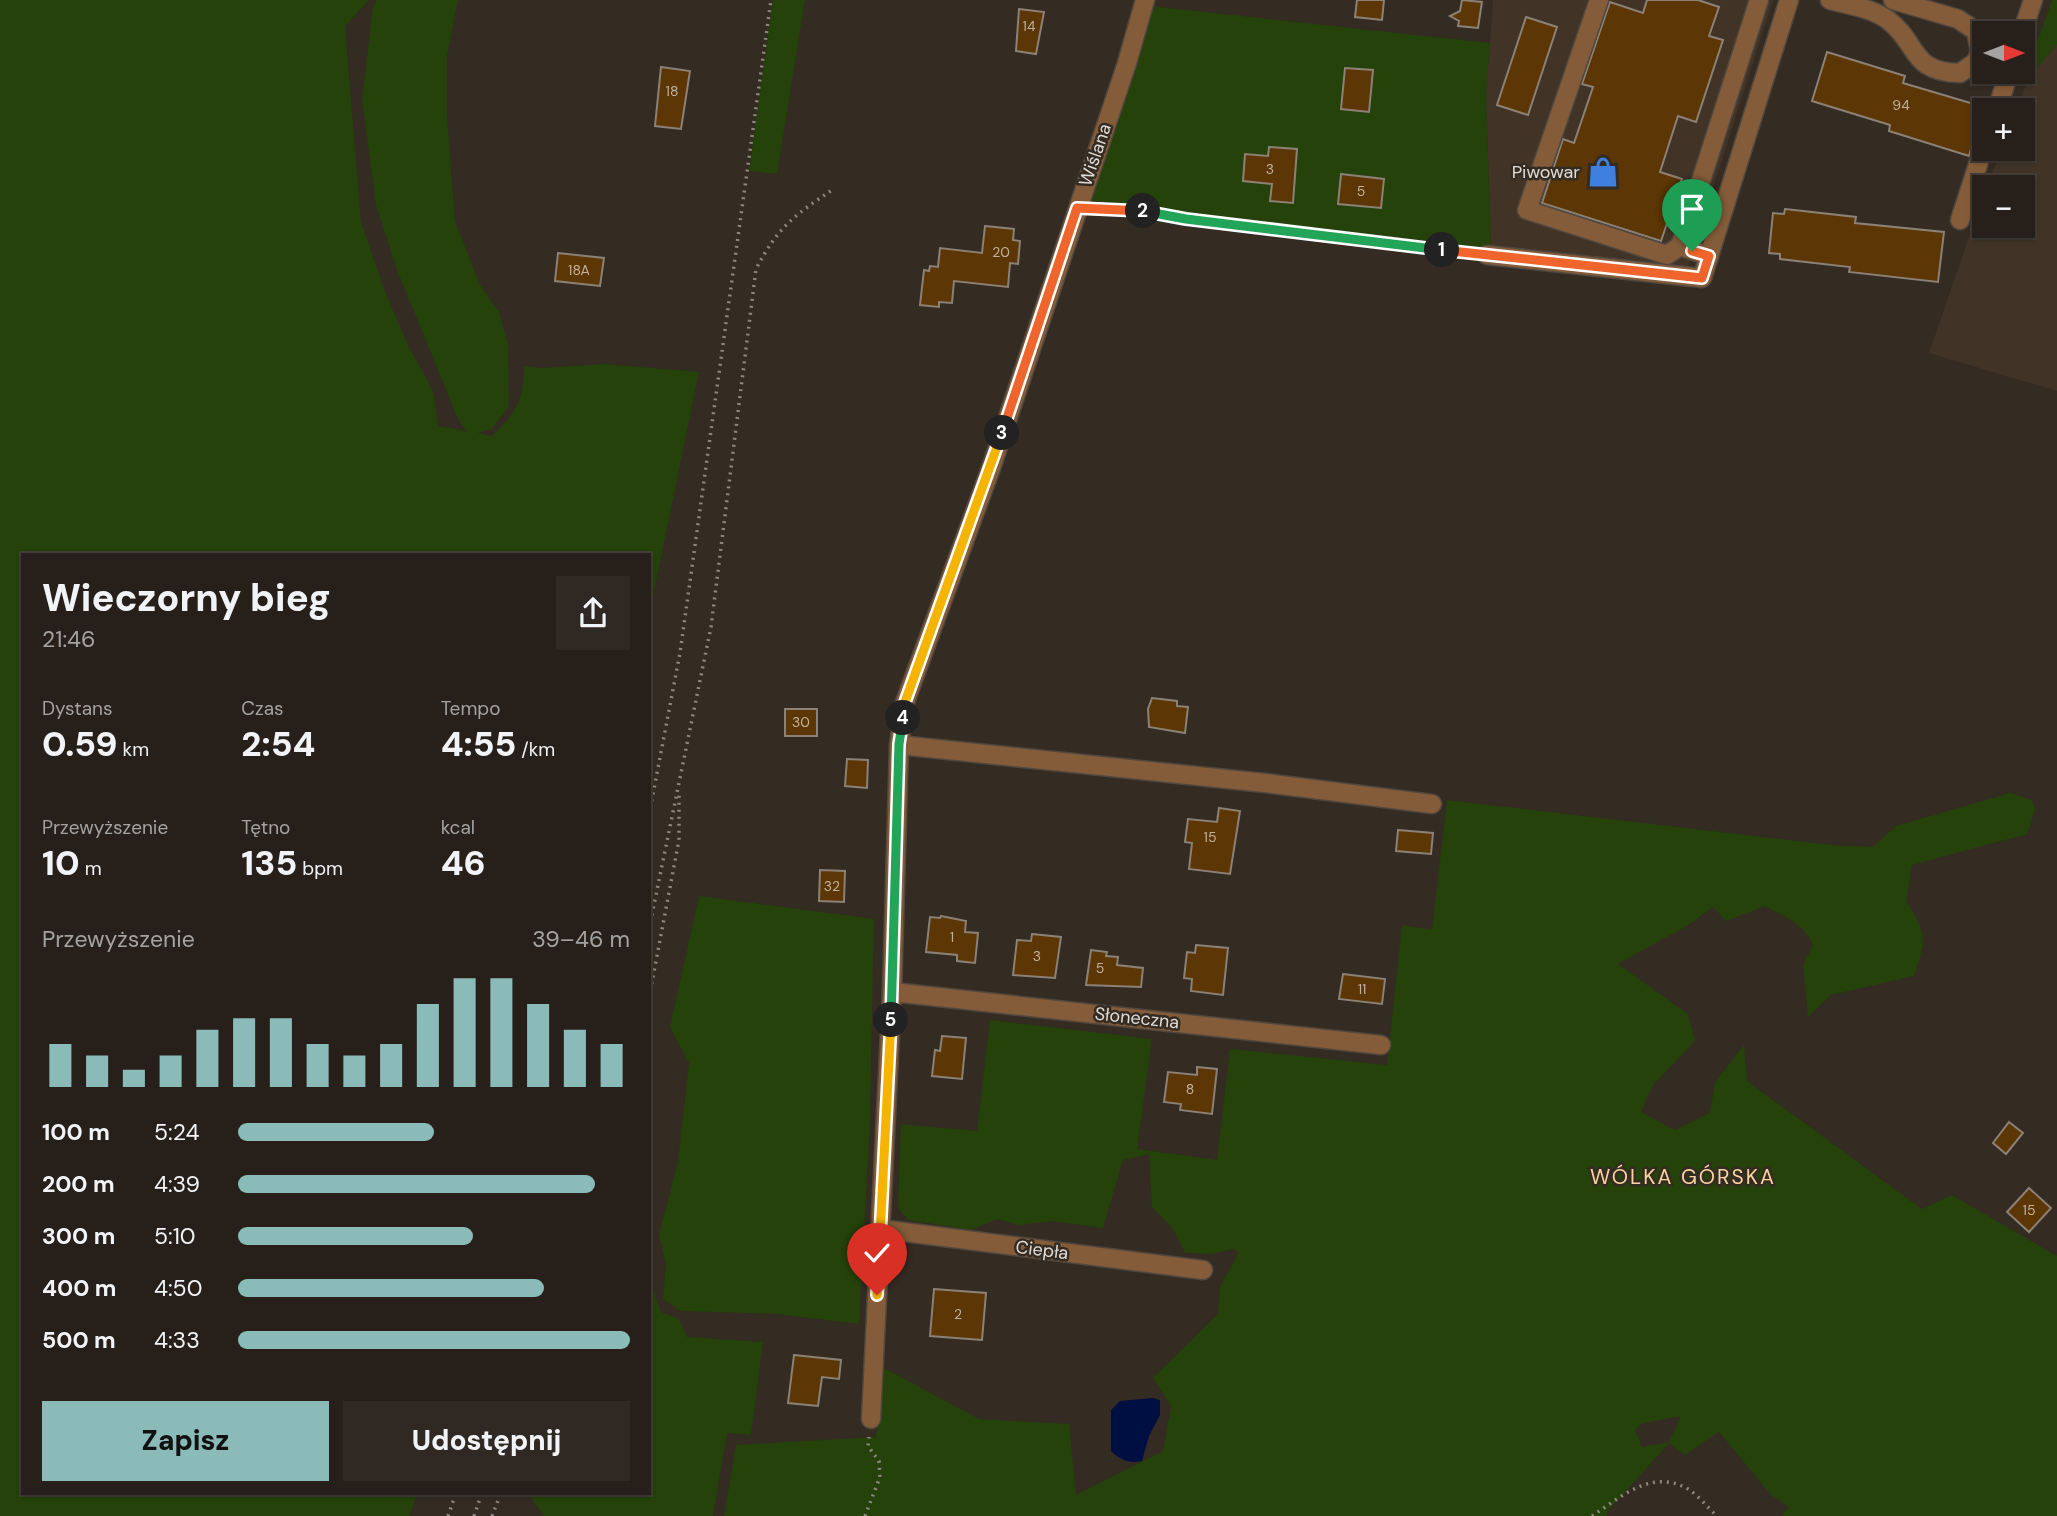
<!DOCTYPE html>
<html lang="pl">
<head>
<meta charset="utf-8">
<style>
	body { margin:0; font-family:"DM Sans",sans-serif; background:#2f2823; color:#f1f3f6; height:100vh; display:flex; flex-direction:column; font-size:26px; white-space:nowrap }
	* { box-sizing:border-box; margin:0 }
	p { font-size:23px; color:#a4a3a2 }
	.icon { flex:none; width:38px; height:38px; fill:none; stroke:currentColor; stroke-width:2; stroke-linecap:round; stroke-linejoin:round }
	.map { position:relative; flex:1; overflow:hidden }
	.drawer { position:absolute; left:21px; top:553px; width:630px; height:942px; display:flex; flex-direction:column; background:#27201a; border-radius:0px; box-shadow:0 2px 5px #0004,0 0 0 2px #433e39 }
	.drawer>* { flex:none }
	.needle { width:46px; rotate:90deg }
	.controls { position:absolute; left:1972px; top:21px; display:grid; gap:14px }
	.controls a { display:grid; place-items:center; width:63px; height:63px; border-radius:0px; background:#27201a; box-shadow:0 2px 5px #0004,0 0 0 2px #433e39; font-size:35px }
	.pin { position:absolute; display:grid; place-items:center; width:60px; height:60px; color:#fff; margin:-72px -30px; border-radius:50% 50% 50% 0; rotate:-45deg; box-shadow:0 0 7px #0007 }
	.pin .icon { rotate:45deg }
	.km { position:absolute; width:35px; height:35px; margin:-18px; border-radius:50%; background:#222; color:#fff; font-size:19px; line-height:35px; text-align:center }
	.round { display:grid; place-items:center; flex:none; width:74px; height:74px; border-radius:0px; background:#2f2823 }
	.summary { display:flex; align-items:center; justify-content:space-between; height:119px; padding:0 21px }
	h1 { font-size:38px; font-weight:800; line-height:52px }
	.stats { display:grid; grid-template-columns:repeat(3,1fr); gap:10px; height:119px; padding:7px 21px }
	.stats div { display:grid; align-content:center }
	.stats b { font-size:35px; font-weight:800 }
	.stats small { font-size:19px; font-weight:400 }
	.stats p { font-size:19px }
	.chart { height:196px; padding:14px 21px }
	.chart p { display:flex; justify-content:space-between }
	.chart svg { width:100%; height:126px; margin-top:7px; stroke:#8bbbb9; stroke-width:6 }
	.action { display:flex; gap:14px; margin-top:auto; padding:14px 21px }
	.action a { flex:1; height:80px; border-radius:0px; background:#8bbbb9; color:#111; font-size:28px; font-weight:800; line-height:80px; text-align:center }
	.action a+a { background:#2f2823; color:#f1f3f6 }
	ul { padding:0 21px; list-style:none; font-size:23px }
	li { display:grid; grid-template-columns:112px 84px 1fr; align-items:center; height:52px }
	li i { height:18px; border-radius:9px; background:#8bbbb9 }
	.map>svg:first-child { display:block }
	.built { fill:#413427 }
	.green { fill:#24420a; fill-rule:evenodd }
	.water { fill:#000f42 }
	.building { fill:#5c3604; stroke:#8b8176; stroke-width:2 }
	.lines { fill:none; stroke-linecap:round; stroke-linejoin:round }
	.minor-casing { stroke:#50473f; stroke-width:21 }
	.path { stroke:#8e867f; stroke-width:3.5; stroke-dasharray:2 5; stroke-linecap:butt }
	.minor { stroke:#845c39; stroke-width:18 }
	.split-1-casing { stroke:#fff; stroke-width:14 }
	.split-2-casing { stroke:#fff; stroke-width:14 }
	.split-3-casing { stroke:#fff; stroke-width:14 }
	.split-4-casing { stroke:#fff; stroke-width:14 }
	.split-5-casing { stroke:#fff; stroke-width:14 }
	.split-6-casing { stroke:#fff; stroke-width:14 }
	.split-1 { stroke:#f0652b; stroke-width:9 }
	.split-2 { stroke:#22a559; stroke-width:9 }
	.split-3 { stroke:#f0652b; stroke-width:9 }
	.split-4 { stroke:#f5b400; stroke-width:9 }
	.split-5 { stroke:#22a559; stroke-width:9 }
	.split-6 { stroke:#f5b400; stroke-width:9 }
	.labels { text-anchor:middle; stroke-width:5; stroke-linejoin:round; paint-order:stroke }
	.number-label { font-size:14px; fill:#c0b2a1 }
	.street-label { font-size:18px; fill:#e1dbd5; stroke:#342b22 }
	.poi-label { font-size:18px; fill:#e1dbd5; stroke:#342b22; text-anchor:end }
	.quarter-label { font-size:21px; letter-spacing:2px; fill:#fad49f; stroke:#342b22 }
</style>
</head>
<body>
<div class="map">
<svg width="2057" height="1516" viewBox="0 0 2057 1516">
	<rect width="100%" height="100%" fill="#342b22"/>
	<!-- built -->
	<g class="built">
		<path d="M1493 0H1773L1687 269 1491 249 1486 95Z"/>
		<path d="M2057 44V391L1929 353 1984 194V226H2023V187H1987L2002 149H2023V110H2016L2029 77Z"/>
	</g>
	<!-- green -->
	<g class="green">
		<path d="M0 0H369L345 26 361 222 386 294 407 343 433 391 438 426 466 431 458 419 397 270 376 205 362 99 373 7 377 0H458L447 56V116L455 221 480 285 499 312 508 344 509 406 492 428 478 433 492 436C516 413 524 400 524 366L543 368 603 364 699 372 649 616V555H23V1493H418L409 1516H0Z"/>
		<path d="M773 0H805L777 174 749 171Z"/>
		<path d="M2052 0H2057V44L2029 77 2027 70Z"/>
		<path d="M1149 6 1490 43 1486 95 1491 249 1086 200Z"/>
		<path d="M2010 793 2032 800 2035 810 2027 834 1912 865 1906 901C1928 935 1926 940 1914 976L1831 995 1808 1017 1803 965 1813 945C1805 924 1783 916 1765 906L1726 921 1713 907 1690 924 1618 964 1688 1014 1695 1041 1653 1085 1641 1112 1675 1130 1710 1113 1715 1082 1744 1045 1747 1081 1922 1209 1952 1195 2057 1256V1516H1781L1789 1507 1771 1495 1719 1432 1685 1455 1669 1443 1607 1512V1516H724L736 1445 876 1437 884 1368 979 1419 1069 1424 1076 1495 1163 1451 1171 1406 1153 1378 1218 1314 1220 1286 1239 1253 1233 1249 1211 1254 1185 1253 1173 1229 1152 1207 1149 1154 1123 1160 1103 1228 1051 1221 1019 1225 997 1219 971 1230 908 1220 898 1208 901 1124 977 1131 990 1020 1152 1039 1137 1149 1217 1160 1230 1049 1387 1065 1402 925 1432 930 1447 800 1832 845 1873 847 1896 826ZM1681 1416 1669 1442 1642 1447 1635 1430 1641 1424Z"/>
		<path d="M699 896 874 919 870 1121 859 1324 776 1314 681 1311 663 1299 666 1263 659 1235 678 1162 689 1063 670 1027Z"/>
		<path d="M649 1291H653L661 1312 679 1319 687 1337 763 1342 751 1435 727 1433 713 1516H544L528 1493H649Z"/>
	</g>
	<!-- water -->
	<path class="water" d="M1153 1398 1160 1400V1415L1149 1436 1142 1461C1128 1464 1121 1460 1111 1451V1410L1120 1401Z"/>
	<!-- building -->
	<g class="building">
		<path d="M1357 0H1384L1382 20 1355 17Z"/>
		<path d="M1462 0 1482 2 1478 28 1458 26 1459 21 1450 16 1460 11Z"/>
		<path d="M1647 0H1698L1719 7 1709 36 1723 40 1696 122 1678 116 1660 172 1682 179 1661 241 1542 203 1563 139 1574 143 1593 87 1582 84 1610 2 1643 13Z"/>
		<path d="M1019 9 1044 12 1036 54 1016 51Z"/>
		<path d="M1526 17 1557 27 1528 115 1497 105Z"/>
		<path d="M1827 52 1905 76 1903 83 1984 107 1982 135 1973 142 1969 156 1889 131 1890 125 1812 101Z"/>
		<path d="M661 67 690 71 681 129 655 126Z"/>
		<path d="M1345 68 1373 70 1369 112 1341 109Z"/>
		<path d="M1269 147 1297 149 1293 203 1270 201 1272 184 1243 181 1245 154 1268 156Z"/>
		<path d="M1341 174 1384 179 1381 208 1338 204Z"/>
		<path d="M1785 209 1856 217 1855 223 1944 232 1938 282 1849 272 1850 267 1780 259V254L1769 253 1773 213 1784 214Z"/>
		<path d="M985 226 1014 229 1013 240 1020 241 1018 264 1010 263 1008 287 954 281 952 303 939 302V307L920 305 924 270 929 271 930 266 938 267 940 248 982 253Z"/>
		<path d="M558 253 604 258 600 286 555 281Z"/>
		<path d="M1152 698 1177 701V706L1188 707 1185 733 1149 727 1148 709Z"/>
		<rect x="785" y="709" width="32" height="27"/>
		<path d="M847 759 868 760 867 788 845 786Z"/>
		<path d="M1219 808 1240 811 1230 874 1189 869 1192 843 1185 842 1188 819 1217 822Z"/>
		<path d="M1398 830 1433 833 1431 854 1396 851Z"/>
		<path d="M820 870 845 871 844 902 819 901Z"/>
		<path d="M941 916 966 921 965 932 978 933 975 963 957 961V955L926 952 930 917 940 918Z"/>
		<path d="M1032 934 1061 937 1055 978 1013 975 1017 940 1031 941Z"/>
		<path d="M1196 945 1228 948 1223 995 1191 991 1192 979 1184 978 1187 952 1195 953Z"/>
		<path d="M1091 950 1107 952 1106 956 1118 957 1117 965 1143 968 1141 987 1086 985Z"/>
		<path d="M1343 974 1385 979 1382 1004 1339 999Z"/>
		<path d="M942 1036 966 1038 962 1079 932 1076 935 1050 940 1051Z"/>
		<path d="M1197 1067 1217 1069 1212 1114 1180 1110 1181 1104 1164 1102 1168 1072 1197 1075Z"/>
		<path d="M2009 1122 2023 1133 2006 1154 1993 1143Z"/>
		<path d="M2029 1188 2051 1208 2029 1232 2007 1212Z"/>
		<path d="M934 1289 986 1293 982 1340 930 1336Z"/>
		<path d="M794 1355 841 1360 839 1379 822 1377 818 1406 788 1403Z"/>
	</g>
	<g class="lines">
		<!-- minor casing -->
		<g class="minor-casing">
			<g id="minor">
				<path d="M1599 0 1527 210 1667 255 1680 246 1709 256 1789 0"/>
				<path d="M1830 0C1848 5 1872 8 1888 20 1919 43 1909 72 1960 73L1976 62 1980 52 1976 31 1958 19 1893 0"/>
				<path d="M2022 33 2033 0"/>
				<path d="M1997 110 2009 72"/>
				<path d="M1960 220 1984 146"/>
				<path d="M1680 246 1759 0"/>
				<path d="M1487 255 1702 278 1709 256"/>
				<path d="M899 745 1265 783 1432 804"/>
				<path d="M892 992 1381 1045"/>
				<path d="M880 1229 1203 1270"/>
				<path d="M871 1419 892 992 899 745 905 702 991 468 1127 63 1145 0"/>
			</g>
		</g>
		<!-- path -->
		<g class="path">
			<path d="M1097 208 1137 210 1186 219 1471 253"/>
			<path d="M649 815 680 653 771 0"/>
			<path d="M649 929 711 627 756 269C779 225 795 215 835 188"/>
			<path d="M649 998 679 840V794"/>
			<path d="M448 1516 456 1493"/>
			<path d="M474 1516 482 1493"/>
			<path d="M492 1516 501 1493"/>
			<path d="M865 1516 880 1477 879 1461 868 1446 869 1437"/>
			<path d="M1592 1516C1621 1497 1652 1468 1688 1489 1698 1495 1708 1508 1717 1516"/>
		</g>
		<!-- minor -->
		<use href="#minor" class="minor"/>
	</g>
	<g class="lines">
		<!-- split-1 casing -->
		<g class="split-1-casing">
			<path id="split-1" d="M1442 250 1702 278 1709 256 1692 251"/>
		</g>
		<!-- split-2 casing -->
		<g class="split-2-casing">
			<path id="split-2" d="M1143 211 1186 219 1442 250"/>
		</g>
		<!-- split-3 casing -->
		<g class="split-3-casing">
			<path id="split-3" d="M1002 433 1077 208 1143 211"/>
		</g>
		<!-- split-4 casing -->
		<g class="split-4-casing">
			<path id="split-4" d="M903 718 905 702 1002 433"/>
		</g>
		<!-- split-5 casing -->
		<g class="split-5-casing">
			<path id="split-5" d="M891 1020 899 744 903 718"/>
		</g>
		<!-- split-6 casing -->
		<g class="split-6-casing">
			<path id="split-6" d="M877 1295 891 1020"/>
		</g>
		<!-- split-1 -->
		<use href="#split-1" class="split-1"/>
		<!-- split-2 -->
		<use href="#split-2" class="split-2"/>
		<!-- split-3 -->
		<use href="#split-3" class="split-3"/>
		<!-- split-4 -->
		<use href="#split-4" class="split-4"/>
		<!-- split-5 -->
		<use href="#split-5" class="split-5"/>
		<!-- split-6 -->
		<use href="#split-6" class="split-6"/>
	</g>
	<!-- icons -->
	<defs>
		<g id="shop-bare" transform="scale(2.415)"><path d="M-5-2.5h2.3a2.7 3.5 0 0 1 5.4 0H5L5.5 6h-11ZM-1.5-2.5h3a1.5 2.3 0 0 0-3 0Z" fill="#3f7fe0" stroke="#342b22" stroke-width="2.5" paint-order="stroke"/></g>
	</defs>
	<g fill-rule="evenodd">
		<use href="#shop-bare" x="1603" y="172"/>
	</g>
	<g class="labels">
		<!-- number labels -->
		<g class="number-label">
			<text x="1029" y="31">14</text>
			<text x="672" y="96">18</text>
			<text x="1901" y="110">94</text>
			<text x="1270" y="174">3</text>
			<text x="1361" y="196">5</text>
			<text x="1001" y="257">20</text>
			<text x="579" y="275">18A</text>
			<text x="801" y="727">30</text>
			<text x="1210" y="842">15</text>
			<text x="832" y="891">32</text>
			<text x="952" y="942">1</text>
			<text x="1037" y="961">3</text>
			<text x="1100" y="973">5</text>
			<text x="1362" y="994">11</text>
			<text x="1190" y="1094">8</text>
			<text x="2029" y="1215">15</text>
			<text x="958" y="1319">2</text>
		</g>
		<!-- street labels -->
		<g class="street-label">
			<text transform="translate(1095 155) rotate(-71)" y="6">Wiślana</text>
			<text transform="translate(1137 1018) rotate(6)" y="6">Słoneczna</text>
			<text transform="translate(1042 1250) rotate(7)" y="6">Ciepła</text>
		</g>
		<!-- poi labels -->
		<g class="poi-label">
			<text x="1580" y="178">Piwowar</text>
		</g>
		<!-- quarter labels -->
		<g class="quarter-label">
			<text x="1683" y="1184">WÓLKA GÓRSKA</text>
		</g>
	</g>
</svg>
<div class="controls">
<a><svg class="needle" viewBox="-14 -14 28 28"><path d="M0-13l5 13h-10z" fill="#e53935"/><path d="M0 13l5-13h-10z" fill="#a4a3a2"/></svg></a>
<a>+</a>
<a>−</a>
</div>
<div class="pin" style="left:1692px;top:251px;background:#1e9e55"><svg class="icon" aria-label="arrive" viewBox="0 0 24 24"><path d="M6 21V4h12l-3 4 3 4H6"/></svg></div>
<div class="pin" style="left:877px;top:1295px;background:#d93025"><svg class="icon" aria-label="check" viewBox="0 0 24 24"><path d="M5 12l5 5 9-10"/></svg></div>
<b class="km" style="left:1442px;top:250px">1</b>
<b class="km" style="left:1143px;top:211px">2</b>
<b class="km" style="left:1002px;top:433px">3</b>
<b class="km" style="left:903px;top:718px">4</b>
<b class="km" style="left:891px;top:1020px">5</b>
<section class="drawer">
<div class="summary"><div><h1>Wieczorny bieg</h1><p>21:46</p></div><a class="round"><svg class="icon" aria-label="share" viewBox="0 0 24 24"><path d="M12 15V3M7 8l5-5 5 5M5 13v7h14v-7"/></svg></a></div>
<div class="stats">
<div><p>Dystans</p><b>0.59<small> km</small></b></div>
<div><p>Czas</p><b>2:54</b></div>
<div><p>Tempo</p><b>4:55<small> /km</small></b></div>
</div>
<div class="stats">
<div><p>Przewyższenie</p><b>10<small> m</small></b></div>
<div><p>Tętno</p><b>135<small> bpm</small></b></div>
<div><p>kcal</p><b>46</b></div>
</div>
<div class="chart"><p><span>Przewyższenie</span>39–46 m</p>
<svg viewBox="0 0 160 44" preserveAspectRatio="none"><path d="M5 44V29M15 44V33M25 44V38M35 44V33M45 44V24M55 44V20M65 44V20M75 44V29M85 44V33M95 44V29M105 44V15M115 44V6M125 44V6M135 44V15M145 44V24M155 44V29"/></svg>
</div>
<ul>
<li><b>100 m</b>5:24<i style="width:50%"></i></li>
<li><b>200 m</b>4:39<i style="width:91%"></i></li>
<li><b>300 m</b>5:10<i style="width:60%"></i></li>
<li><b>400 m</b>4:50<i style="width:78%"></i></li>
<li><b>500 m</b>4:33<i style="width:100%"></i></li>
</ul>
<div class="action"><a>Zapisz</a><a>Udostępnij</a></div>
</section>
</div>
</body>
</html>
